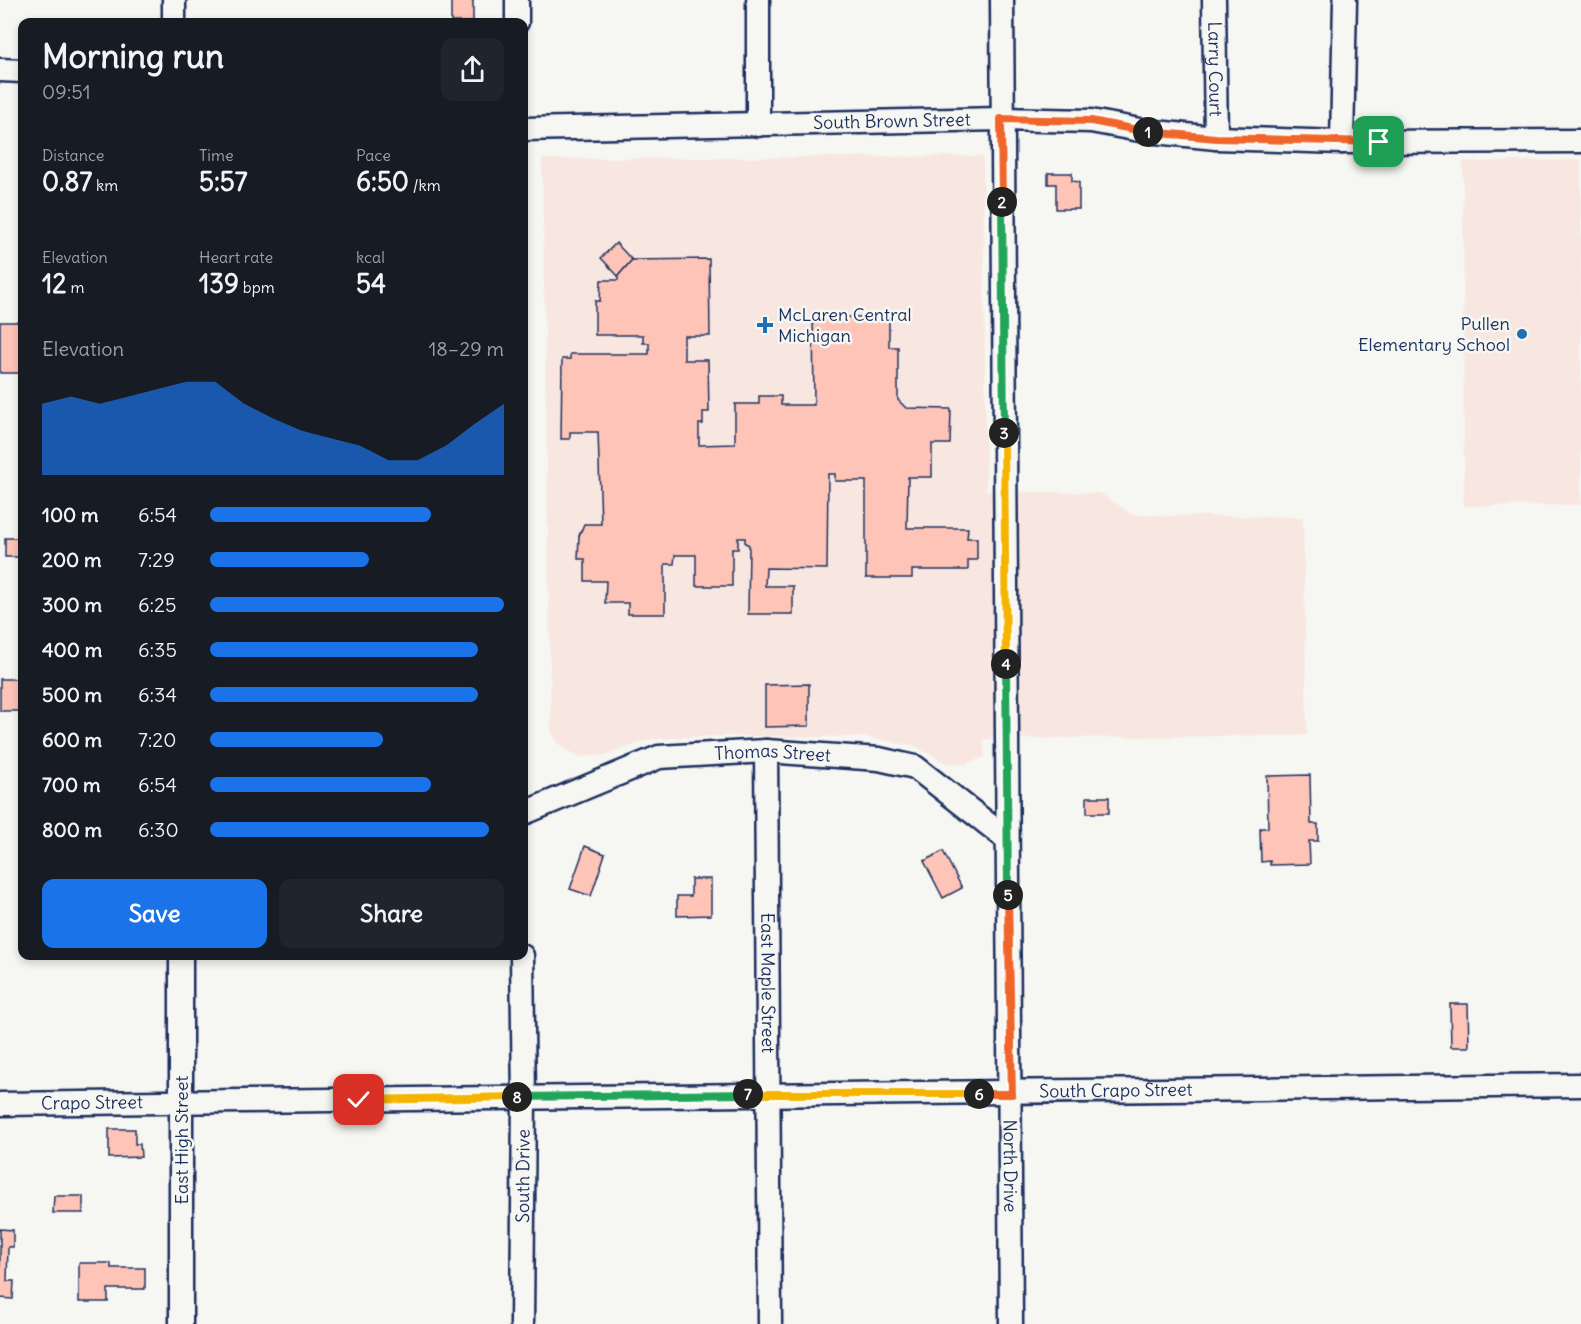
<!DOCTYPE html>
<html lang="en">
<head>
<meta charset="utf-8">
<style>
	body { margin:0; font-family:Delius,sans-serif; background:#20242c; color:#f1f3f6; height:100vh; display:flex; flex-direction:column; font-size:22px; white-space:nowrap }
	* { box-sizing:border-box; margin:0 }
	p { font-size:20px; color:#9ea1a6 }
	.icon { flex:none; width:33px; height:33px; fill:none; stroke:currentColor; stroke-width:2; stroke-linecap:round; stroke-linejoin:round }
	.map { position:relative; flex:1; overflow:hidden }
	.drawer { position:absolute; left:18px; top:18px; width:510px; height:942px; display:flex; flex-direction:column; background:#171b24; border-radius:12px; box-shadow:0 3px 9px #0003 }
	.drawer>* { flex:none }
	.pin { position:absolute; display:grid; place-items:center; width:51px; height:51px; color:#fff; margin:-26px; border-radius:12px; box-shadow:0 3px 9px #0006 }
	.km { position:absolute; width:30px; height:30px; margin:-15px; border-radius:50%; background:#222; color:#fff; font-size:16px; line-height:30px; text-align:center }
	.round { display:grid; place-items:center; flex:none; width:63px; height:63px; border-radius:12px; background:#20242c }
	.head { display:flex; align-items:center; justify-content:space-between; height:102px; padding:0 24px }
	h1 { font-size:33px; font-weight:800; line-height:45px }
	.metrics { display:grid; grid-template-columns:repeat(3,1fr); gap:9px; height:102px; padding:6px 24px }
	.metrics div { display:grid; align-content:center }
	.metrics b { font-size:26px; font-weight:800 }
	.metrics small { font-size:16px; font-weight:400 }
	.metrics p { font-size:16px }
	.chart { height:168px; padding:12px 24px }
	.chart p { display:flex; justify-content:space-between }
	.chart svg { width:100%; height:108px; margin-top:6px; fill:#1a73e8; opacity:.7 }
	.action { display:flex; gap:12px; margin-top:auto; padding:12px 24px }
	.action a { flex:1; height:69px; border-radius:12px; background:#1a73e8; color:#fff; font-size:24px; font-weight:800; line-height:69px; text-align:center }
	.action a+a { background:#20242c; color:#f1f3f6 }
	ul { padding:0 24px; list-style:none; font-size:20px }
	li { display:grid; grid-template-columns:96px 72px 1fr; align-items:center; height:45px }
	li i { height:15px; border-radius:8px; background:#1a73e8 }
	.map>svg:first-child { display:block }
	.built { fill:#f8e7e0 }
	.building { fill:#fec4b7; stroke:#1b2f5e; stroke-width:1.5 }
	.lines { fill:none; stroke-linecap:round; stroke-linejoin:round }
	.minor-casing { stroke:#1b2f5e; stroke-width:27 }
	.minor { stroke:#f6f6f2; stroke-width:22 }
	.split-1-casing { stroke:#fff; stroke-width:12 }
	.split-2-casing { stroke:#fff; stroke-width:12 }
	.split-3-casing { stroke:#fff; stroke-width:12 }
	.split-4-casing { stroke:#fff; stroke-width:12 }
	.split-5-casing { stroke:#fff; stroke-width:12 }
	.split-6-casing { stroke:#fff; stroke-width:12 }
	.split-7-casing { stroke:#fff; stroke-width:12 }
	.split-8-casing { stroke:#fff; stroke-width:12 }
	.split-9-casing { stroke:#fff; stroke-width:12 }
	.split-1 { stroke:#f0652b; stroke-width:8 }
	.split-2 { stroke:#f0652b; stroke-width:8 }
	.split-3 { stroke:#22a559; stroke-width:8 }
	.split-4 { stroke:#f5b400; stroke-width:8 }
	.split-5 { stroke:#22a559; stroke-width:8 }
	.split-6 { stroke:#f0652b; stroke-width:8 }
	.split-7 { stroke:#f5b400; stroke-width:8 }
	.split-8 { stroke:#22a559; stroke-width:8 }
	.split-9 { stroke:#f5b400; stroke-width:8 }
	.poi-dot { fill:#1f6fb2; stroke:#f6f6f2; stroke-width:2 }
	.labels { text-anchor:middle; stroke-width:5; stroke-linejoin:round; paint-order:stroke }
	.street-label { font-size:18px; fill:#1b2f5e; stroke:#f6f6f2 }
	.poi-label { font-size:18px; fill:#1b2f5e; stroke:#f6f6f2; text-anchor:start }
</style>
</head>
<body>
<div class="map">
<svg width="1581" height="1324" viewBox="0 0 1581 1324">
	<rect width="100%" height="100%" fill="#f6f6f2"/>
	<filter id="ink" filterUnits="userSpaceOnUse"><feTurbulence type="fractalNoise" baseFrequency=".0167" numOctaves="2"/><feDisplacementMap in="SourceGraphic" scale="12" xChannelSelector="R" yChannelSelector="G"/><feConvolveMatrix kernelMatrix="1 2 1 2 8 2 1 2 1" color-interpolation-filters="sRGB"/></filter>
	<g filter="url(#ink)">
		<!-- built -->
		<g class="built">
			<path d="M983 156 986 491 1100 493 1133 515 1303 517 1307 735 983 739 985 757 966 764 946 763 915 746 866 737 716 736 652 739 604 755 581 757 563 749 551 732 542 159Z"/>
			<path d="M1581 160V505L1464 506 1463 162Z"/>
		</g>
		<!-- building -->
		<g class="building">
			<path d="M451 0H473V21L476 22H451Z"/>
			<path d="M1048 173H1072V181L1079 182V209H1056V184H1048Z"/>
			<path d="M616 243 632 260 618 276 601 258Z"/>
			<path d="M709 259 710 336H684V360H708L709 412H703V424H699V445L735 444V404H759V396H781V405H814L813 317H889V347H898V400L906 408 951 409 950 444H932V477H908L907 528H968L967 538H977V560H968V570H912V578H866V481H835V474H828L827 569 766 568 765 586H793V614H748L749 545 745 543V538H738V549H732V586H696V555H675L674 564H665V614H628V603H605L606 581H585V559H578L579 536 584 524H601L598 432H570V439H561L562 359H570V354H649V343H643V335H595V301H600L601 280H618V276L632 260Z"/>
			<rect x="0" y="322" width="22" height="51"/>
			<rect x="5" y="538" width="17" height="19"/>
			<rect x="0" y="679" width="22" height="32"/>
			<path d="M809 684V726L765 727V685Z"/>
			<path d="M1310 775 1311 824H1318V841H1309L1310 864 1270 865V861L1261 862 1260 828H1268L1267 776Z"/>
			<rect x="1087" y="797" width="22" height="16"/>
			<path d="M585 846 605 854 591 896 570 889Z"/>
			<path d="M943 851 962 888 943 898 924 861Z"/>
			<path d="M691 879H711V915L677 916V896H691Z"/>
			<path d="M1450 1004H1468L1469 1047H1451Z"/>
			<path d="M109 1129H135V1144H140L141 1157 109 1158Z"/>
			<path d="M54 1196H83V1213H53Z"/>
			<path d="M0 1229 13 1230V1247H8L7 1281H14L13 1299 0 1298Z"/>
			<path d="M79 1263H111V1268H145V1289H108V1302H79Z"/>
		</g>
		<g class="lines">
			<!-- minor casing -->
			<g class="minor-casing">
				<g id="minor">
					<path d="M174 0V22"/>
					<path d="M517 0V22"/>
					<path id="s1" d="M1002 0 1011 1324"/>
					<path id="s2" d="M1214 0 1216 138"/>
					<path d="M0 70 22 71"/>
					<path d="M758 125V0"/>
					<path id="s3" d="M524 129 1001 119 1091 121 1145 131 1216 138 1342 142 1581 141"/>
					<path d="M1342 142 1345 0"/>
					<path id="s4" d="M766 751 770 1324"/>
					<path id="s5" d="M524 813 659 757 766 751 879 759 915 767 1007 839"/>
					<path d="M181 956V1324"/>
					<path id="s6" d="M0 1104 1581 1085"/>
					<path id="s7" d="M522 1324 524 1097 522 956"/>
				</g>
			</g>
			<!-- minor -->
			<use href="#minor" class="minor"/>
		</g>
	</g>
	<g class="lines" filter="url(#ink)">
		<!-- split-1 casing -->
		<g class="split-1-casing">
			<path id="split-1" d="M1148 132 1216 138 1379 142"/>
		</g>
		<!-- split-2 casing -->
		<g class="split-2-casing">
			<path id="split-2" d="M1002 202 1001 119 1091 121 1148 132"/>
		</g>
		<!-- split-3 casing -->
		<g class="split-3-casing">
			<path id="split-3" d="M1002 202 1004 433"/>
		</g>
		<!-- split-4 casing -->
		<g class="split-4-casing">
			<path id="split-4" d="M1004 433 1006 664"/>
		</g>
		<!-- split-5 casing -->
		<g class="split-5-casing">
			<path id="split-5" d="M1006 664 1008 895"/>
		</g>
		<!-- split-6 casing -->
		<g class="split-6-casing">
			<path id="split-6" d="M979 1094H1012L1008 895"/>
		</g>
		<!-- split-7 casing -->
		<g class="split-7-casing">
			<path id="split-7" d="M748 1094H979"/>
		</g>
		<!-- split-8 casing -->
		<g class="split-8-casing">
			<path id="split-8" d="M517 1097 748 1094"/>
		</g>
		<!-- split-9 casing -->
		<g class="split-9-casing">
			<path id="split-9" d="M359 1100 517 1097"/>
		</g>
		<!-- split-1 -->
		<use href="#split-1" class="split-1"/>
		<!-- split-2 -->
		<use href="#split-2" class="split-2"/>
		<!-- split-3 -->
		<use href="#split-3" class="split-3"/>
		<!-- split-4 -->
		<use href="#split-4" class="split-4"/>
		<!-- split-5 -->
		<use href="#split-5" class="split-5"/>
		<!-- split-6 -->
		<use href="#split-6" class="split-6"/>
		<!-- split-7 -->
		<use href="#split-7" class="split-7"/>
		<!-- split-8 -->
		<use href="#split-8" class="split-8"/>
		<!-- split-9 -->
		<use href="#split-9" class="split-9"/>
	</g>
	<!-- markers -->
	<g class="poi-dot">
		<path d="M762 316h6v6h6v6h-6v6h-6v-6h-6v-6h6z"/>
		<circle cx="1522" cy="334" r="6"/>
	</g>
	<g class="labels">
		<!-- street labels -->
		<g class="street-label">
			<text dy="6" stroke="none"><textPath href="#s2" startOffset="69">Larry Court</textPath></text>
			<text dy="6" stroke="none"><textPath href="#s3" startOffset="368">South Brown Street</textPath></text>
			<text dy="6" stroke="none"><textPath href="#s5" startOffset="260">Thomas Street</textPath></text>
			<text dy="6" stroke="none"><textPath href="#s4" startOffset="232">East Maple Street</textPath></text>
			<text dy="6" stroke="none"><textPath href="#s6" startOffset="1116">South Crapo Street</textPath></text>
			<text dy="6" stroke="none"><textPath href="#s6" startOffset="92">Crapo Street</textPath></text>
			<text transform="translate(182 1140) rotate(-90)" y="6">East High Street</text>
			<text dy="6" stroke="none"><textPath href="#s1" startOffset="1166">North Drive</textPath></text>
			<text dy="6" stroke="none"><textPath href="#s7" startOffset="148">South Drive</textPath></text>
		</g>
		<!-- poi labels -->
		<g class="poi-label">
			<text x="778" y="321">McLaren Central<tspan x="778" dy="21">Michigan</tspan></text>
			<text x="1510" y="330" text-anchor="end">Pullen<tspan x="1510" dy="21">Elementary School</tspan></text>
		</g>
	</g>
</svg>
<div class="pin" style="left:1379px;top:142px;background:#1e9e55"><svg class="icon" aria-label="arrive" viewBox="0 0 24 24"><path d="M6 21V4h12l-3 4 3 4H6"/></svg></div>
<div class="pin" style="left:359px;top:1100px;background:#d93025"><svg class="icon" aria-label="check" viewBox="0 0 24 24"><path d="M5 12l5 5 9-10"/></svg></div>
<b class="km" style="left:1148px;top:132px">1</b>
<b class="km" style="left:1002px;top:202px">2</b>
<b class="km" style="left:1004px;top:433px">3</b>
<b class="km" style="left:1006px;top:664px">4</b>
<b class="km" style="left:1008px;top:895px">5</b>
<b class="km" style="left:979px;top:1094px">6</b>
<b class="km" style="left:748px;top:1094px">7</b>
<b class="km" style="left:517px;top:1097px">8</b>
<section class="drawer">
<div class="head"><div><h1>Morning run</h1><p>09:51</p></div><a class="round"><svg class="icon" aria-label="share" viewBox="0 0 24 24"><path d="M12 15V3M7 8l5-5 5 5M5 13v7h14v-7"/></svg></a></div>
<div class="metrics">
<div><p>Distance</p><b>0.87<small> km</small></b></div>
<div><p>Time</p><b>5:57</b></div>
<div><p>Pace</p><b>6:50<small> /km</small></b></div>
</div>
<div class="metrics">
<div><p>Elevation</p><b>12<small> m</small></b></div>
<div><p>Heart rate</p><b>139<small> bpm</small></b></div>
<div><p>kcal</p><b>54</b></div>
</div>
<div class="chart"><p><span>Elevation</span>18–29 m</p>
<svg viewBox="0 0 160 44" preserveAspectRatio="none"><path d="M0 44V15L10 12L20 15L30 12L40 9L50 6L60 6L70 15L80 21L90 26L100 29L110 32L120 38L130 38L140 32L150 23L160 15V44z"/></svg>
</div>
<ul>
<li><b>100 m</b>6:54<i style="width:75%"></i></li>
<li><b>200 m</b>7:29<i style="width:54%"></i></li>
<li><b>300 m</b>6:25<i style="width:100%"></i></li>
<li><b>400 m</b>6:35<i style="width:91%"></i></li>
<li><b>500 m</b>6:34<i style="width:91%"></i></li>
<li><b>600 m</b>7:20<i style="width:59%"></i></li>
<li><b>700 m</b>6:54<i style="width:75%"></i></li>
<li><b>800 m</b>6:30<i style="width:95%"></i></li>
</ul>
<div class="action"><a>Save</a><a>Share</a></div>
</section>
</div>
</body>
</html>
